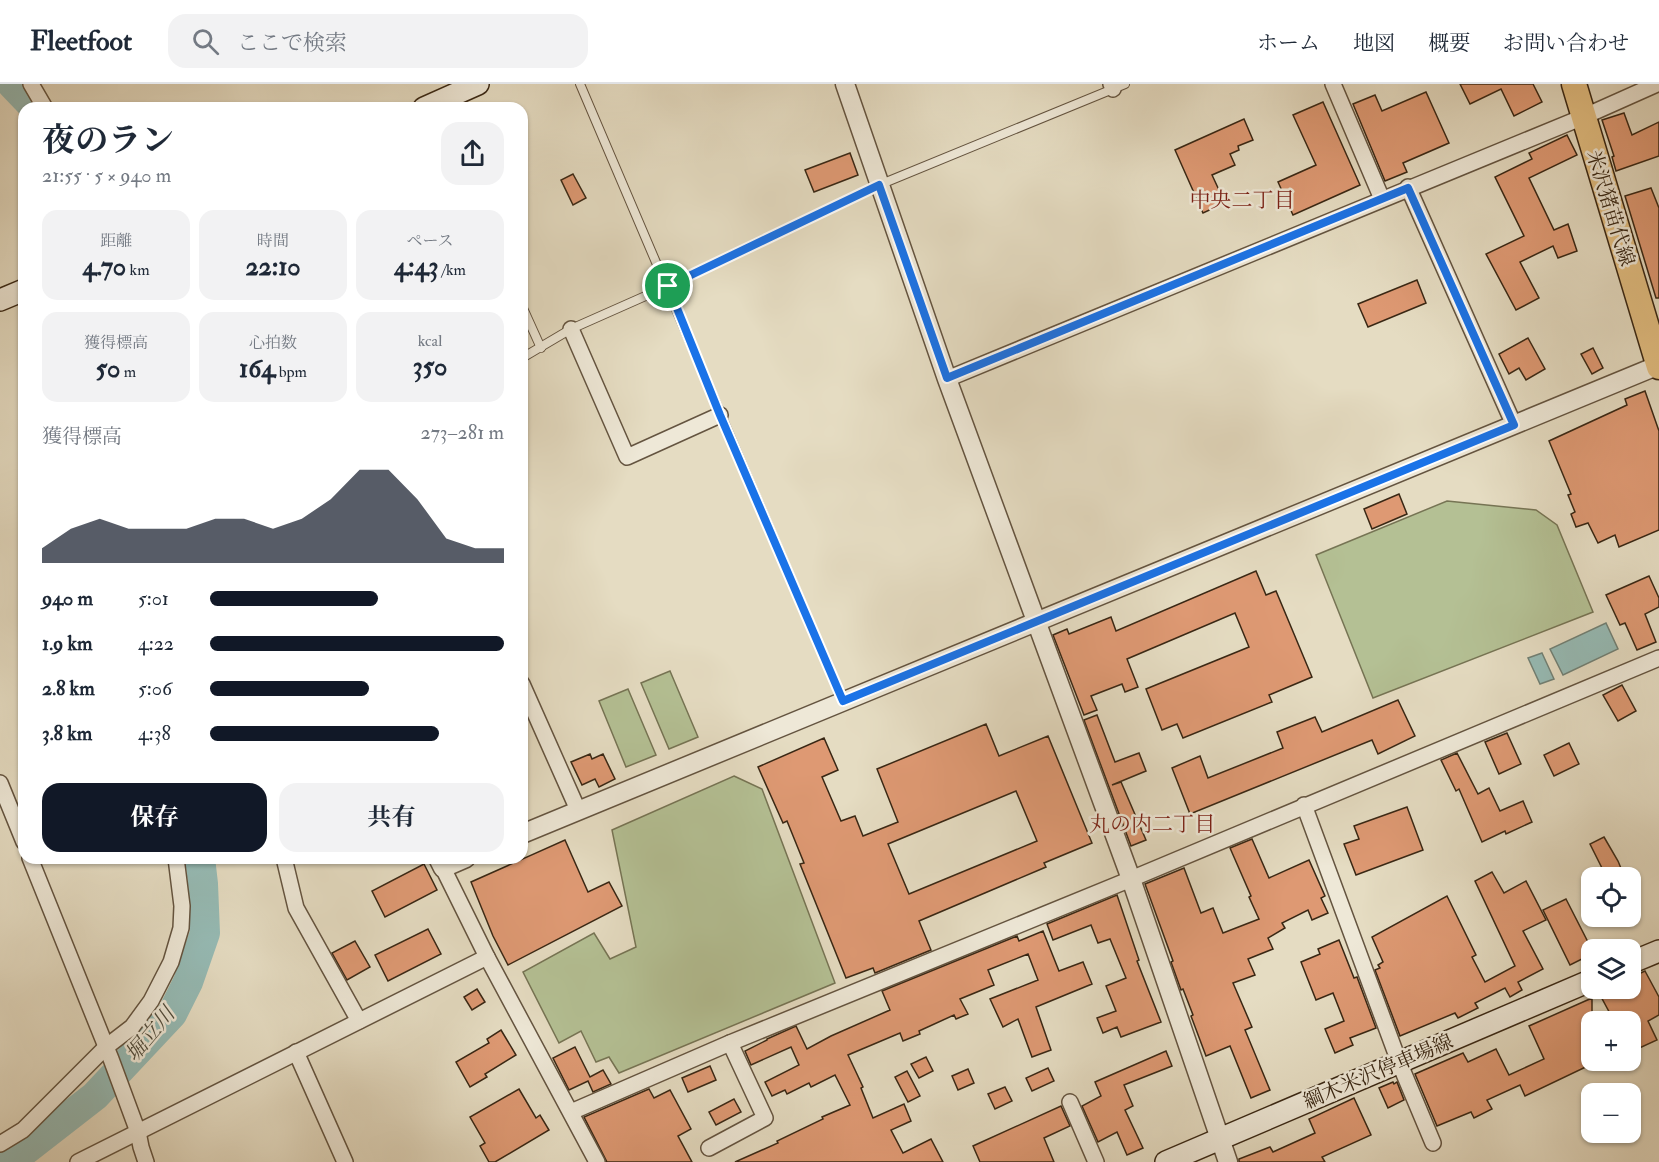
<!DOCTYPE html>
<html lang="ja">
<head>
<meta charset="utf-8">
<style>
	body { margin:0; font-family:"IM FELL Double Pica","Noto Serif JP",serif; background:#f2f2f3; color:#1f2937; height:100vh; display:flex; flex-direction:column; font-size:22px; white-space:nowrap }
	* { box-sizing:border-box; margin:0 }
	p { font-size:20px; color:#747a83 }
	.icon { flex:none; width:33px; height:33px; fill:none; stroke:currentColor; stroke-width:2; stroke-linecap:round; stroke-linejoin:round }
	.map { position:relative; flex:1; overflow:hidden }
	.drawer { position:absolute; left:18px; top:18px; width:510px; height:762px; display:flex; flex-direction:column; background:#fff; border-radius:18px; box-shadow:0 2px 4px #0004 }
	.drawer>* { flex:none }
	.fabs { position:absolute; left:1581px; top:783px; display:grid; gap:12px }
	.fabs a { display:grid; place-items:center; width:60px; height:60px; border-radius:12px; background:#fff; box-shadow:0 2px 4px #0004; font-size:30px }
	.pin { position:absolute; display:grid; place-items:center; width:51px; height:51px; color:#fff; margin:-26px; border:3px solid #fff; border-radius:50%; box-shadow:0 2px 6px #0007 }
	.round { display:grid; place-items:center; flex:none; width:63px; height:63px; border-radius:18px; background:#f2f2f3 }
	.overview { display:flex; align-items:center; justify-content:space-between; height:102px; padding:0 24px }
	h1 { font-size:33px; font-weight:700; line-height:45px }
	.figures { display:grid; grid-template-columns:repeat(3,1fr); gap:9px; height:102px; padding:6px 24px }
	.figures div { display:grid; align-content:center; border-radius:15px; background:#f2f2f3; text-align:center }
	.figures b { font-size:26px; font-weight:700 }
	.figures small { font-size:16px; font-weight:400 }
	.figures p { font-size:16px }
	.chart { height:168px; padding:12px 24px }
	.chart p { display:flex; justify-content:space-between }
	.chart svg { width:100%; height:108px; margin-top:6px; fill:#111827; opacity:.7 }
	.cta { display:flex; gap:12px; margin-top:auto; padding:12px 24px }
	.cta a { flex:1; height:69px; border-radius:18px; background:#111827; color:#fff; font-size:24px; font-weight:700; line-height:69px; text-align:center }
	.cta a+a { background:#f2f2f3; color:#1f2937 }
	ul { padding:0 24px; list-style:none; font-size:20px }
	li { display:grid; grid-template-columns:96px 72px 1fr; align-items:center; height:45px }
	li i { height:15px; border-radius:8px; background:#111827 }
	header { display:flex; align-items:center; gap:36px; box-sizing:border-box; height:84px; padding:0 30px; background:#fff; border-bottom:2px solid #e0e1e3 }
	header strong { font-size:28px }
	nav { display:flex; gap:33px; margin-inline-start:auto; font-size:21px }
	.search { width:420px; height:54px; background:#f2f2f3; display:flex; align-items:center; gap:15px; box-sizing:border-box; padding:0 21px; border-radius:18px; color:#747a83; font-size:22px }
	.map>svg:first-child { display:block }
	.green { fill:#b4c094; stroke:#767454; stroke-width:1.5 }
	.water { fill:#96bbb5; stroke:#718075; stroke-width:1.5 }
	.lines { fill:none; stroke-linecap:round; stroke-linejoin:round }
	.river { stroke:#96bbb5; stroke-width:30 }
	.building { fill:#de9973; stroke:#392714; stroke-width:1.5; fill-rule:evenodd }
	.service-casing { stroke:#645440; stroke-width:10 }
	.minor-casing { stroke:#645440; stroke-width:18 }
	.tertiary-casing { stroke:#645440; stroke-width:21 }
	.secondary-casing { stroke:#392714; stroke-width:24 }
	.primary-casing { stroke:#392714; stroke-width:27 }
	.service { stroke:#eee8d7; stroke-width:8 }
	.minor { stroke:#eee8d7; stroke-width:15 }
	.tertiary { stroke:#eee8d7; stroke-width:18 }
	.secondary { stroke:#eee8d7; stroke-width:21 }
	.primary { stroke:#e2be81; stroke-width:24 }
	.route-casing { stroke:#fff; stroke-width:12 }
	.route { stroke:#1a73e8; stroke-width:8 }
	.labels { text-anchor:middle; stroke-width:5; stroke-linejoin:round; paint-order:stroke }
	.street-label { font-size:20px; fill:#392714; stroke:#eee8d7 }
	.neighbourhood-label { font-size:21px; fill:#7a1f14; stroke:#eee8d7 }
	.water-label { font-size:21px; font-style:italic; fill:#504c3c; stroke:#eee8d7 }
</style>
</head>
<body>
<header>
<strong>Fleetfoot</strong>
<div class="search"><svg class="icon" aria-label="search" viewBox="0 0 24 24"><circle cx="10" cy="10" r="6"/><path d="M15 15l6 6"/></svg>ここで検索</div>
<nav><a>ホーム</a><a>地図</a><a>概要</a><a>お問い合わせ</a></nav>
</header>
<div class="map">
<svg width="1659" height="1078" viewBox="0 0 1659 1078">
	<rect width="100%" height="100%" fill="#e5dcc2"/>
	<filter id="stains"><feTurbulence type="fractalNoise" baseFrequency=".00333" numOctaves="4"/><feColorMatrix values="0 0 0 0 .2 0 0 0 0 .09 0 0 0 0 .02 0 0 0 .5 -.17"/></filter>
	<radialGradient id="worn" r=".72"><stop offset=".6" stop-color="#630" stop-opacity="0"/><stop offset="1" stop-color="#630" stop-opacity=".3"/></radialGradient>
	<!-- green -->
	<g class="green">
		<path d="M1447 417 1536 426 1557 441 1593 528 1373 614 1316 471Z"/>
		<path d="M670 587 698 653 669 665 641 599Z"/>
		<path d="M628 605 656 671 626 683 599 617Z"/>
		<path d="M734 692 762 705 835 899 619 989 609 973 596 978 581 947 559 959 523 888 594 849 610 875 636 863 612 746Z"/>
	</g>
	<!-- water -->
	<g class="water">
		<path d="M1606 539 1618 565 1563 591 1550 565Z"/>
		<path d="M1542 569 1554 595 1540 600 1528 574Z"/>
	</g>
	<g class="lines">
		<!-- river -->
		<g class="river">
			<path d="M12 0 35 24"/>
			<path d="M10 1078 95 1012 172 930 188 898 205 849 203 800 200 774"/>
		</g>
	</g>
	<!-- building -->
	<g class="building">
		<path d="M1460 0H1533L1542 18 1514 32 1501 5 1470 20Z"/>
		<path d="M1426 8 1449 59 1403 79 1407 88 1385 97 1353 20 1375 11 1382 27Z"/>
		<path d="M1323 18 1360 101 1293 131 1278 98 1316 81 1293 31Z"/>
		<path d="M1624 29 1632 51 1659 38V72L1616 87 1612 73 1614 72 1602 36Z"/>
		<path d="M1244 35 1253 56 1238 62 1239 66 1230 70 1235 81 1212 91 1225 119 1203 129 1175 66Z"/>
		<path d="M1567 51 1577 71 1529 94 1554 146 1568 140 1577 167 1558 174 1553 162 1520 178 1539 214 1516 226 1486 170 1524 152 1495 93 1532 75 1529 69Z"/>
		<path d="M850 69 858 91 814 108 805 86Z"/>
		<path d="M573 90 586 114 573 121 561 96Z"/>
		<path d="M1651 104 1659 124V214H1656L1625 112Z"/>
		<path d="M1417 196 1426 219 1368 243 1358 220Z"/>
		<path d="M1528 254 1545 285 1526 296 1519 284 1509 290 1499 270Z"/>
		<path d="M1593 264 1603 284 1592 290 1581 270Z"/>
		<path d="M1645 307 1659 347V446L1619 463 1615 451 1598 459 1588 439 1576 443 1571 430 1575 428 1568 411 1571 410 1549 357 1627 321 1625 315Z"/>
		<path d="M1399 410 1407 430 1372 445 1364 425Z"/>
		<path d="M1256 487 1266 511 1276 507 1312 593 1269 611 1272 618 1183 654 1177 640 1162 646 1146 605 1249 563 1235 529 1127 575 1138 603 1125 608 1122 600 1091 612 1097 626 1084 631 1053 551 1067 545 1069 550 1111 533 1116 547Z"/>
		<path d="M1649 492 1659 514V523L1645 530 1656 558 1637 566 1625 539 1620 541 1606 511Z"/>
		<path d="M1622 601 1636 627 1618 637 1603 611Z"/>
		<path d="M1398 616 1415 652 1378 670 1372 656 1190 730 1172 684 1200 672 1208 694 1283 664 1277 648 1315 633 1322 648Z"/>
		<path d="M1097 631 1115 678 1139 669 1146 687 1112 701 1121 698 1146 756 1131 762 1084 636Z"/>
		<path d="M986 640 999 672 1048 652 1092 759 1044 779 1046 783 919 837 931 866 875 889 873 884 846 894 800 780 804 779 787 737 783 739 758 683 824 654 838 686 822 693 841 737 855 732 863 752 898 738 877 685ZM1016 707 1037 757 909 810 888 760Z"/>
		<path d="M1507 649 1521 680 1499 690 1485 658Z"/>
		<path d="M1569 659 1579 680 1554 692 1544 671Z"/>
		<path d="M1457 669 1478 710 1489 704 1500 727 1523 717 1532 738 1506 750 1505 747 1482 758 1459 705 1456 707 1441 676Z"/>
		<path d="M590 670 592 675 603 670 615 695 599 703 595 695 582 701 571 678Z"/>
		<path d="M1407 723 1423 766 1356 791 1344 760 1359 755 1354 742Z"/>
		<path d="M1604 753 1618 777 1625 794H1607L1590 760Z"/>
		<path d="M1252 755 1269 794 1309 776 1325 812 1321 814 1328 829 1312 836 1308 826 1282 839 1285 844 1268 854 1273 865 1248 875 1255 891 1233 899 1252 943 1245 946 1270 1006 1251 1014 1230 962 1206 972 1191 932 1193 931 1183 905 1181 906 1171 878 1173 877 1145 800 1184 784 1201 829 1213 824 1223 849 1259 835 1249 813 1251 812 1230 764Z"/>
		<path d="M565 756 588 808 609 798 622 822 508 881 493 852 471 798Z"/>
		<path d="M424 780 437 806 385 833 372 807Z"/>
		<path d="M1492 788 1504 809 1526 797 1546 836 1523 847 1543 885 1518 898 1522 906 1510 913 1505 904 1475 919 1478 924 1458 934 1455 929 1400 952 1375 886 1380 884 1378 881 1383 878 1372 853 1447 812 1476 871 1472 873 1485 898 1515 882 1475 797Z"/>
		<path d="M1117 811 1139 876 1137 877 1161 938 1121 953 1117 943 1103 949 1097 934 1116 927 1106 902 1126 894 1110 855 1098 859 1091 841 1053 856 1047 840Z"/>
		<path d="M1566 815 1592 866V870L1570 881 1543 826Z"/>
		<path d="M428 845 441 870 388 897 375 871Z"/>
		<path d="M1043 847 1059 887 1083 878 1092 900 1036 923 1051 966 1032 973 1018 935 1003 943 990 915 1038 896 1028 870 988 886 994 901 960 915 968 930 956 935 954 931 919 947 920 950 903 957 900 949 848 971 863 1003 861 1004 873 1034 904 1020 911 1037 891 1046 903 1069 931 1055 943 1078H735L778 1059 777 1057 823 1035 822 1033 850 1021 835 991 811 1003 809 999 787 1010 785 1006 772 1012 765 998 799 981 791 963 751 981 745 967 767 956V955L796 942 807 965 831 952 890 926 882 907 1017 852 1019 857Z"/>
		<path d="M1339 856 1354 894 1357 893 1376 944 1350 954 1353 961 1335 969 1325 945 1344 937 1333 909 1316 916 1301 878 1320 870 1318 865Z"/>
		<path d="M355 857 370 883 347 896 332 869Z"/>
		<path d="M1645 887 1659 913V931L1648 937 1657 956 1635 966 1630 958V938H1624L1620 930 1613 935 1599 909 1607 904H1630V894Z"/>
		<path d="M477 905 485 918 472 926 464 913Z"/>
		<path d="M1592 914V980L1525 1012 1520 1001 1487 1016 1492 1025 1474 1034 1471 1028 1437 1042 1415 990 1463 969 1468 978 1496 965 1509 991 1544 975 1529 942Z"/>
		<path d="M501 946 516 971 485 990 487 993 470 1003 456 978 489 959 487 955Z"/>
		<path d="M575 963 590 993 603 986 611 1000 593 1008 588 997 569 1006 553 974Z"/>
		<path d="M1166 967 1172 982 1124 1001 1133 1022 1125 1026 1143 1064 1127 1071 1117 1048 1098 1058 1082 1022 1101 1012 1095 998Z"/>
		<path d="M926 973 933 987 919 994 911 980Z"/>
		<path d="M710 982 716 996 688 1008 682 994Z"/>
		<path d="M1048 984 1054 997 1032 1007 1026 994Z"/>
		<path d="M968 985 974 999 958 1006 952 992Z"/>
		<path d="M907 987 920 1012 908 1018 895 993Z"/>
		<path d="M1393 998 1394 1000 1397 998 1404 1016 1388 1024 1379 1004Z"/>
		<path d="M1005 1003 1012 1017 995 1025 988 1010Z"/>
		<path d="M519 1005 536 1034 540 1031 549 1046 495 1078H489L480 1062 485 1059 470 1033Z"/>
		<path d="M649 1005 654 1014 670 1006 691 1045 678 1052 692 1078H607L584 1033Z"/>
		<path d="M1354 1014 1371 1051 1322 1073 1325 1078H1239V1075L1270 1063 1273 1068 1315 1049 1309 1035Z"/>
		<path d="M734 1015 741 1028 716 1041 709 1028Z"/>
		<path d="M1061 1022 1070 1042 1044 1054 1054 1078H980L973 1062Z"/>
	</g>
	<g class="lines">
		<!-- service casing -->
		<g class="service-casing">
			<g id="service">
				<path d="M580 0 843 617"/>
				<path d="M522 222 541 264"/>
				<path d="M522 274 571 245 668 202 879 101 1125 0"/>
			</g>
		</g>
		<!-- minor casing -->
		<g class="minor-casing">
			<g id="minor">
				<path d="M31 0 45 24"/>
				<path d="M1111 0 1113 5"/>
				<path d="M1333 0 1382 115"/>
				<path d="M1408 103 1514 341"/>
				<path d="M571 245 627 373 720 331"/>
				<path d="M947 295 1583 33 1657 0"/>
				<path d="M522 600 578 726"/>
				<path d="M0 699 24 758"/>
				<path d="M1304 721 1399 978 1433 1059"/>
				<path d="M30 774 111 975 138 1048 141 1063 146 1078"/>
				<path d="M284 774 296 824 359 937"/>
				<path d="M443 784 487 873 597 1078"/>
				<path d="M296 968 345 1078"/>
				<path d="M1070 1018 1096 1078"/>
				<path d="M571 1028 730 959 1131 795 1659 574"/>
				<path d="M0 1060 23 1046 106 963 132 943 151 917 171 878 181 844 182 822 176 774"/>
				<path d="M709 1064 765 1034 730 959"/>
				<path d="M78 1078 487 873"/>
			</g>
		</g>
		<!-- tertiary casing -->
		<g class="tertiary-casing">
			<g id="tertiary">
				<path d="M845 0 947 295 1131 795 1228 1078"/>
				<path d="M522 750 1659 281"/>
				<path d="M438 774 443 784 466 774"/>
			</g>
		</g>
		<!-- secondary casing -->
		<g class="secondary-casing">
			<g id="secondary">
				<path d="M424 24 478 0"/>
				<path d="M0 216 24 206"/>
				<path d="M1630 879 1659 867"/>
				<path d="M1166 1078 1592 896"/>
			</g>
		</g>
		<!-- primary casing -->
		<g class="primary-casing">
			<path id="primary" d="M1574 0 1659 283"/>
		</g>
		<!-- service -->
		<use href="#service" class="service"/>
		<!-- minor -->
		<use href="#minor" class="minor"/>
		<!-- tertiary -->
		<use href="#tertiary" class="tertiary"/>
		<!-- secondary -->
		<use href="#secondary" class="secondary"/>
		<!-- primary -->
		<use href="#primary" class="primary"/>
	</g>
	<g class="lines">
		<!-- route casing -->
		<g class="route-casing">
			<path id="route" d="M879 101 947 294 1408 104 1514 341 843 617 720 331 668 202Z"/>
		</g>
		<!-- route -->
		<use href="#route" class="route"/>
	</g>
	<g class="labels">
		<!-- street labels -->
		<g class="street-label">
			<text transform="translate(1611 124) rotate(73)" y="7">米沢猪苗代線</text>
			<text transform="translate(1378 987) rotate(-23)" y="7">綱木米沢停車場線</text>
		</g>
		<!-- neighbourhood labels -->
		<g class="neighbourhood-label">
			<text x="1242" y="123">中央二丁目</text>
			<text x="1152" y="747">丸の内二丁目</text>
		</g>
		<!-- water labels -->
		<g class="water-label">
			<text transform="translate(150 950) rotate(-50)" y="7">堀立川</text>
		</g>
	</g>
	<rect width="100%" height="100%" filter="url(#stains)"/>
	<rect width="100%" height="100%" fill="url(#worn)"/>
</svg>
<div class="fabs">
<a><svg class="icon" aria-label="locate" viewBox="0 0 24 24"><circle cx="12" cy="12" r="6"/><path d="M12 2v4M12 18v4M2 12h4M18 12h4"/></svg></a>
<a><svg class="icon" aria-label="layers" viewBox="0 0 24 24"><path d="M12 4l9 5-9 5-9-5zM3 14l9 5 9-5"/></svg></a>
<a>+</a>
<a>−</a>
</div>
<div class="pin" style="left:668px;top:202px;background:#1e9e55"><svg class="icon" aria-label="arrive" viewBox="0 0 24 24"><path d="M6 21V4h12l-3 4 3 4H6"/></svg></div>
<section class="drawer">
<div class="overview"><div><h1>夜のラン</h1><p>21:55 · 5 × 940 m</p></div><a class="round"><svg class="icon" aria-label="share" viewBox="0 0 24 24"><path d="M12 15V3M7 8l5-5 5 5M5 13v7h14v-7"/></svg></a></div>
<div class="figures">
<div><p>距離</p><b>4.70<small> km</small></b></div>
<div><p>時間</p><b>22:10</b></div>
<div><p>ペース</p><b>4:43<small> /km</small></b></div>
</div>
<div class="figures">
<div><p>獲得標高</p><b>50<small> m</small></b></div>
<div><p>心拍数</p><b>164<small> bpm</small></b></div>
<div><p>kcal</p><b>350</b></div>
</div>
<div class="chart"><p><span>獲得標高</span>273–281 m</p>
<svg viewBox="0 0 160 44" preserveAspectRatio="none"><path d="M0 44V38L10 30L20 26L30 30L40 30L50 30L60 26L70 26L80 30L90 26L100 18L110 6L120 6L130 18L140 34L150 38L160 38V44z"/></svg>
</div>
<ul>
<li><b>940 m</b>5:01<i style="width:57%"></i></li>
<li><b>1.9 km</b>4:22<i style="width:100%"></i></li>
<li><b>2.8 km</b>5:06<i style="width:54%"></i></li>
<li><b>3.8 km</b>4:38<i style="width:78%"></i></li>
</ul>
<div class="cta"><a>保存</a><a>共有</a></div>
</section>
</div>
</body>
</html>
